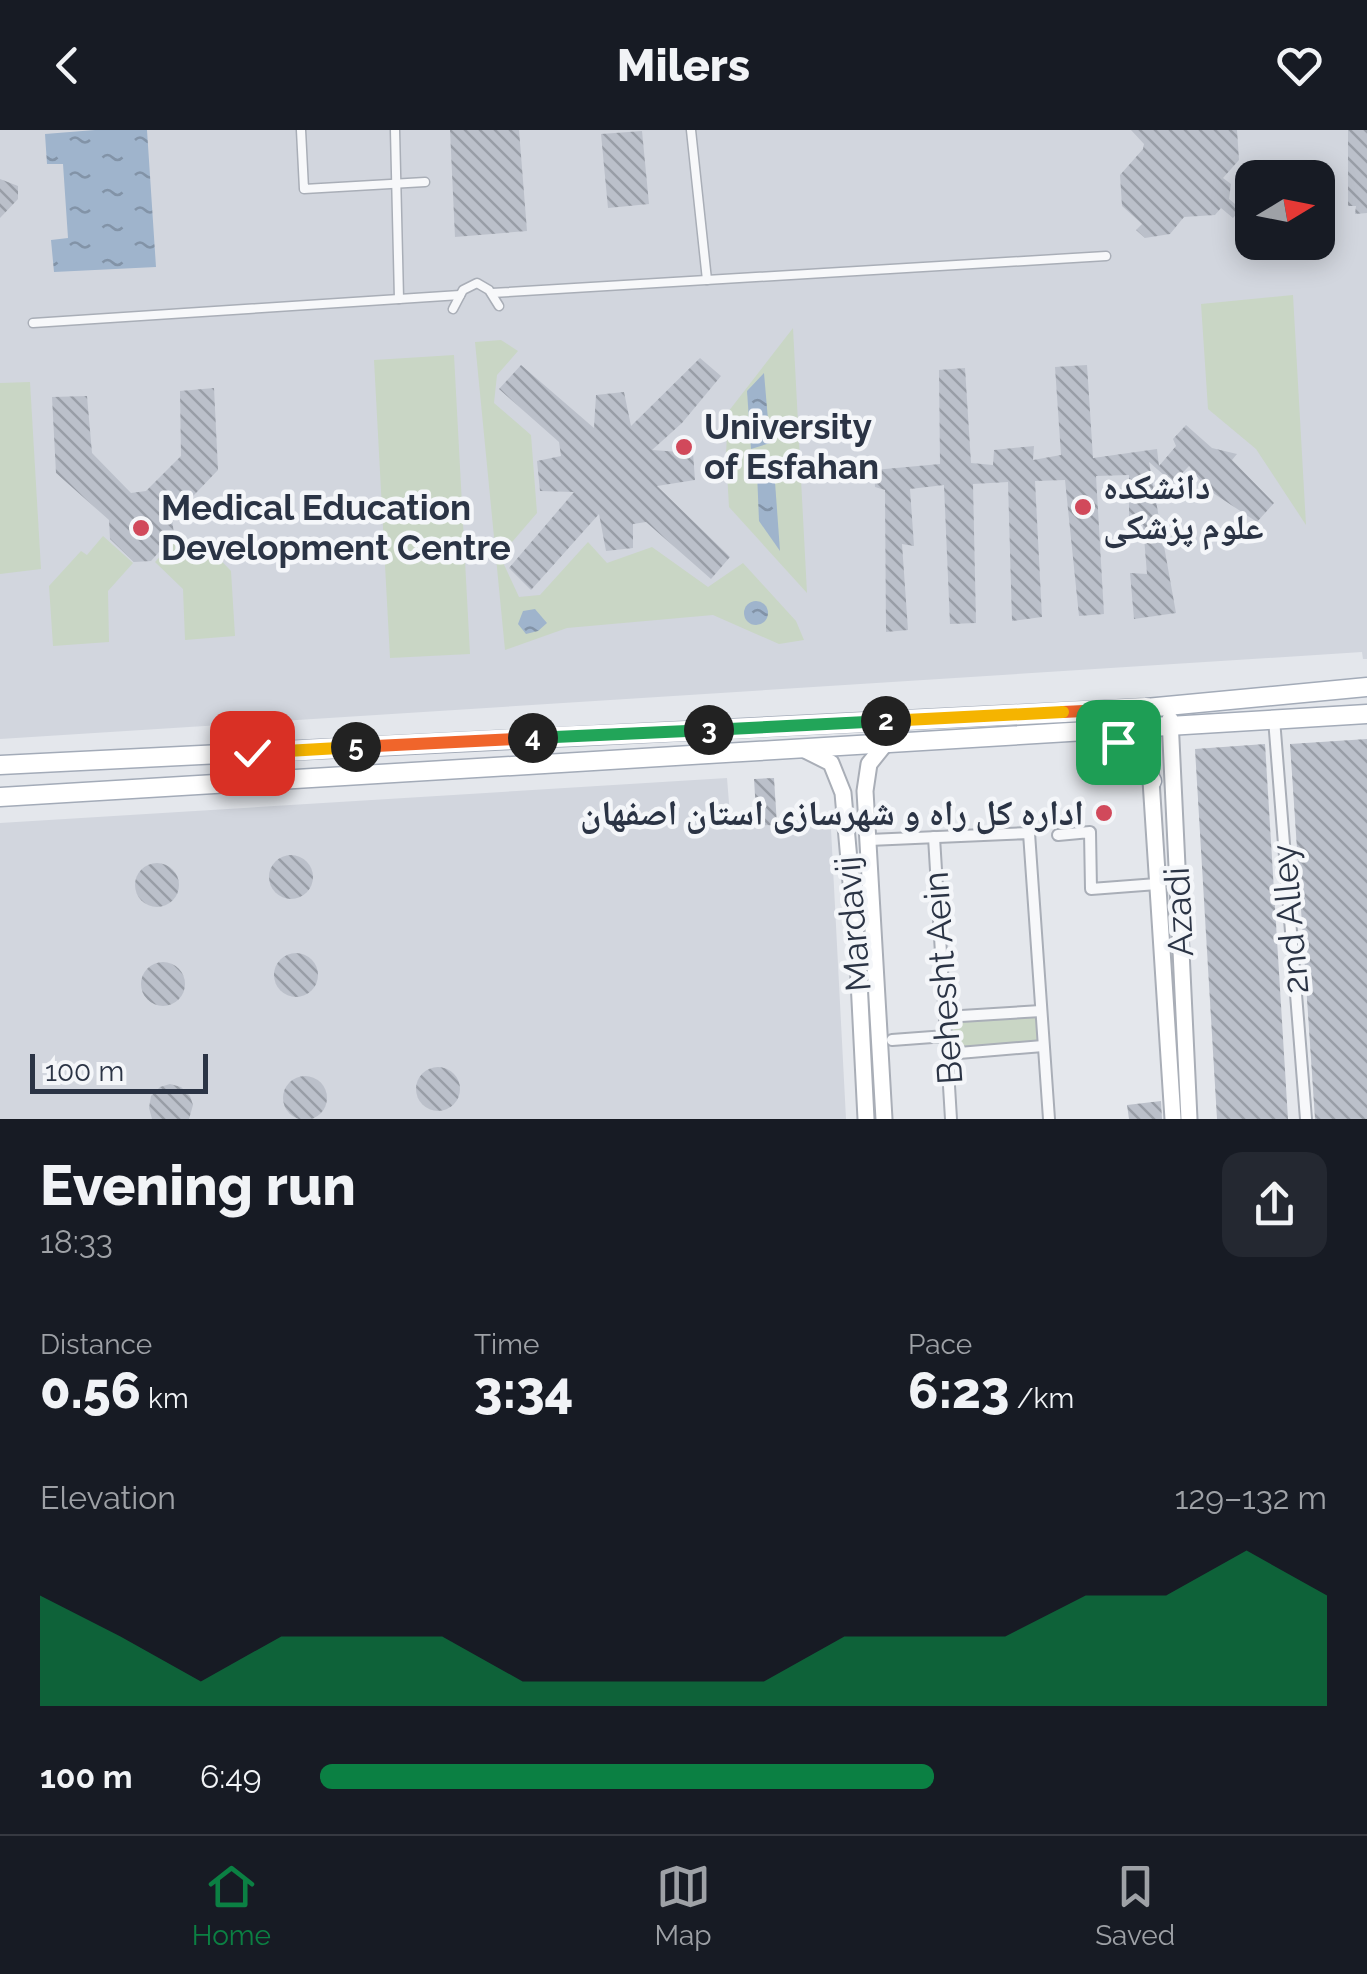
<!DOCTYPE html>
<html lang="en">
<head>
<meta charset="utf-8">
<style>
	body { margin:0; font-family:Raleway,"Noto Naskh Arabic",sans-serif; background:#242831; color:#f1f3f6; height:100vh; display:flex; flex-direction:column; font-size:38px; white-space:nowrap }
	* { box-sizing:border-box; margin:0 }
	p { font-size:32px; color:#9ea1a6 }
	.icon { flex:none; width:55px; height:55px; fill:none; stroke:currentColor; stroke-width:2; stroke-linecap:round; stroke-linejoin:round }
	.map { position:relative; height:989px; overflow:hidden }
	.panel { display:flex; flex-direction:column; background:#171b24; flex:1 }
	.panel>* { flex:none }
	.needle { width:65px; rotate:80deg }
	.controls { position:absolute; left:1235px; top:30px; display:grid; gap:20px }
	.controls a { display:grid; place-items:center; width:100px; height:100px; border-radius:20px; background:#171b24; box-shadow:0 5px 25px #0003; font-size:50px }
	.scale { position:absolute; left:30px; bottom:25px; width:178px; box-sizing:border-box; padding-left:10px; border:5px solid #2b3445; border-top:0; font-size:28px; line-height:35px; white-space:nowrap; color:#2b3445; -webkit-text-stroke:8px #f4f6f9; paint-order:stroke }
	.pin { position:absolute; display:grid; place-items:center; width:85px; height:85px; color:#fff; margin:-42px; border-radius:20px; box-shadow:0 5px 15px #0006 }
	.km { position:absolute; width:50px; height:50px; margin:-25px; border-radius:50%; background:#222; color:#fff; font-size:28px; line-height:50px; text-align:center }
	.round { display:grid; place-items:center; flex:none; width:105px; height:105px; border-radius:20px; background:#242831 }
	.headline { display:flex; align-items:center; justify-content:space-between; height:170px; padding:0 40px }
	h1 { font-size:55px; font-weight:800; line-height:75px }
	.metrics { display:grid; grid-template-columns:repeat(3,1fr); gap:15px; height:170px; padding:10px 40px }
	.metrics div { display:grid; align-content:center }
	.metrics b { font-size:50px; font-weight:800 }
	.metrics small { font-size:28px; font-weight:400 }
	.metrics p { font-size:28px }
	.chart { height:280px; padding:20px 40px }
	.chart p { display:flex; justify-content:space-between }
	.chart svg { width:100%; height:180px; margin-top:10px; fill:#0b8043; opacity:.7 }
	ul { padding:0 40px; list-style:none; font-size:32px }
	li { display:grid; grid-template-columns:160px 120px 1fr; align-items:center; height:75px }
	li i { height:25px; border-radius:12px; background:#0b8043 }
	header { display:flex; justify-content:space-between; align-items:center; height:130px; padding:0 40px; background:#171b24; font-size:45px; font-weight:800 }
	.menu { display:flex; justify-content:space-around; align-items:center; height:140px; border-top:2px solid #363941; background:#171b24; font-size:28px; color:#9ea1a6 }
	.menu a { display:grid; justify-items:center; gap:5px }
	.menu .on { color:#0b8043 }
	.map>svg:first-child { display:block }
	.built { fill:#d2d6de; fill-rule:evenodd }
	.green { fill:#c9d6c5 }
	.water { fill:url(#water-ripples) }
	.building { fill:url(#building-back-hatch) }
	.lines { fill:none; stroke-linecap:round; stroke-linejoin:round }
	.pedestrian-casing { stroke:#a9aeb7; stroke-width:11 }
	.minor-casing { stroke:#a9aeb7; stroke-width:14 }
	.secondary-casing { stroke:#a9aeb7; stroke-width:19 }
	.primary-casing { stroke:#a3abb8; stroke-width:21 }
	.pedestrian { stroke:#f7f8fa; stroke-width:8 }
	.minor { stroke:#f7f8fa; stroke-width:10 }
	.secondary { stroke:#fff; stroke-width:15 }
	.primary { stroke:#fff; stroke-width:18 }
	.split-1-casing { stroke:#fff; stroke-width:20 }
	.split-2-casing { stroke:#fff; stroke-width:20 }
	.split-3-casing { stroke:#fff; stroke-width:20 }
	.split-4-casing { stroke:#fff; stroke-width:20 }
	.split-5-casing { stroke:#fff; stroke-width:20 }
	.split-6-casing { stroke:#fff; stroke-width:20 }
	.split-1 { stroke:#f0652b; stroke-width:12 }
	.split-2 { stroke:#f5b400; stroke-width:12 }
	.split-3 { stroke:#22a559; stroke-width:12 }
	.split-4 { stroke:#22a559; stroke-width:12 }
	.split-5 { stroke:#f0652b; stroke-width:12 }
	.split-6 { stroke:#f5b400; stroke-width:12 }
	.poi-dot { fill:#d1495b; stroke:#f4f6f9; stroke-width:4 }
	.labels { text-anchor:middle; stroke-width:9; stroke-linejoin:round; paint-order:stroke }
	.poi-label { font-size:35px; font-weight:bold; fill:#2b3445; stroke:#f4f6f9; text-anchor:start }
	.street-label { font-size:35px; fill:#2b3445; stroke:#f4f6f9 }
</style>
</head>
<body>
<header><svg class="icon" aria-label="back" viewBox="0 0 24 24"><path d="M15 5l-7 7 7 7"/></svg>Milers<svg class="icon" aria-label="heart" viewBox="0 0 24 24"><path d="M12 20l-8-8c-3-5 5-10 8-4 3-6 11-1 8 4z"/></svg></header>
<div class="map">
<svg width="1367" height="989" viewBox="0 0 1367 989">
	<defs>
		<pattern id="water-ripples" width="26" height="14" patternUnits="userSpaceOnUse" patternTransform="scale(2.5)"><rect width="26" height="14" fill="#9fb4cc"/><path d="M2 4q2-2 4 0t4 0M15 11q2-2 4 0t4 0" fill="none" stroke="#8293a7"/></pattern>
		<pattern id="building-back-hatch" width="6" height="6" patternUnits="userSpaceOnUse" patternTransform="scale(2.5)"><rect width="6" height="6" fill="#bbc0ca"/><path d="M-1 5l2 2M0 0l6 6M5-1l2 2" fill="none" stroke="#989da6"/></pattern>
	</defs>
	<rect width="100%" height="100%" fill="#e4e7ec"/>
	<!-- built -->
	<g class="built">
		<path d="M0 0H1367V529H1363L1362 522 0 609ZM1252 48H1318V112H1252Z"/>
		<path d="M727 648 731 698 823 693 831 699 846 989H0V693Z"/>
	</g>
	<!-- green -->
	<g class="green">
		<path d="M1293 165 1306 395 1256 319 1208 279 1201 174Z"/>
		<path d="M793 198 807 463 729 377 726 325 728 282Z"/>
		<path d="M501 210 518 221 497 245 494 273 531 305 537 383 500 426 519 467 540 465 588 412 607 433 652 417 708 457 743 433 796 491 804 510 779 514 713 485 567 498 505 520 475 212Z"/>
		<path d="M454 225 470 524 390 528 374 230Z"/>
		<path d="M30 252 41 439 0 444V253Z"/>
		<path d="M181 404 202 422 208 417 231 441 235 506 185 510 183 459 155 432Z"/>
		<path d="M103 406 133 433 108 461 109 512 53 516 49 456 81 421 87 425Z"/>
		<path d="M1041 881 1043 916 947 924 945 887Z"/>
	</g>
	<!-- water -->
	<g class="water">
		<path d="M95 0H147L156 137 54 142 51 110 68 108 63 34H47L45 4Z"/>
		<path d="M764 243 770 313 751 319 747 261Z"/>
		<path d="M774 338 780 421 759 391 757 342Z"/>
		<circle cx="756" cy="483" r="12"/>
		<path d="M535 479 547 493 538 501 526 504 518 494 523 481Z"/>
	</g>
	<!-- building -->
	<g class="building">
		<path d="M450 0H519L527 101 455 107Z"/>
		<path d="M1131 0H1237L1239 30 1223 48 1231 54 1229 69 1241 79 1233 88 1221 78 1215 85 1184 87 1170 104 1145 108 1136 100 1142 94 1122 76 1120 45 1143 19 1144 14Z"/>
		<path d="M1348 0H1367V83L1355 84 1356 76H1348Z"/>
		<path d="M642 1 649 74 608 78 601 4Z"/>
		<path d="M0 49 18 56V69L0 88Z"/>
		<path d="M700 228 721 246 682 293 652 320 693 323 695 350 657 356 730 427 711 449 646 392 633 394V418L606 421 599 384 531 460 509 438 574 362 540 361 537 331 561 326 559 312 499 259 521 235 594 298 596 265 624 262 631 296Z"/>
		<path d="M1087 235 1093 328 1157 319 1159 336 1176 316 1173 309 1186 295 1212 318 1237 324 1232 330 1274 373 1257 392 1207 359 1189 336 1173 353 1149 332 1176 483 1134 489 1130 443 1147 444 1143 395 1129 396V345L1096 346 1104 484 1079 486 1065 350 1035 351 1042 487 1012 491 1008 352 973 354 976 493 950 494 944 355 910 359 914 416 902 414 908 500 886 502 885 360 875 357 874 340 940 334 939 240 965 238 971 333 993 335 994 320 1034 316 1033 330 1061 325 1055 237Z"/>
		<path d="M214 258 218 340 172 388 174 405 151 431 134 432 110 409 109 390 56 343 52 267 87 266 92 323 131 363 146 361 181 326 180 261Z"/>
		<path d="M1367 609V989H1315L1290 614Z"/>
		<path d="M1265 614 1288 989H1217L1195 619Z"/>
		<path d="M774 648 777 695 757 696 754 649Z"/>
		<circle cx="291" cy="747" r="22"/>
		<circle cx="157" cy="755" r="22"/>
		<circle cx="296" cy="845" r="22"/>
		<circle cx="163" cy="854" r="22"/>
		<circle cx="438" cy="959" r="22"/>
		<circle cx="305" cy="968" r="22"/>
		<path d="M170 954 181 957 190 966 193 975 189 989H152L149 978 151 966 160 957Z"/>
		<path d="M1161 971 1162 989H1129L1127 975Z"/>
	</g>
	<g class="lines">
		<!-- pedestrian casing -->
		<g class="pedestrian-casing">
			<g id="pedestrian">
				<path d="M301 0 304 59 425 52"/>
				<path d="M395 0 399 169"/>
				<path d="M691 0 707 150"/>
				<path d="M492 163 1106 126"/>
				<path d="M453 179 463 160 477 153 489 160 499 176"/>
				<path d="M33 193 460 165"/>
			</g>
		</g>
		<!-- minor casing -->
		<g class="minor-casing">
			<g id="minor">
				<path d="M1274 589 1306 989"/>
				<path d="M1058 705 1090 702 1091 759 1157 754"/>
				<path d="M934 707 951 989"/>
				<path d="M869 710 1029 703 1049 989"/>
				<path d="M945 887 1041 881"/>
				<path d="M892 910 946 906"/>
				<path d="M947 924 1043 916"/>
			</g>
		</g>
		<!-- secondary casing -->
		<g class="secondary-casing">
			<g id="secondary">
				<path d="M1147 589 1173 989"/>
				<path d="M1170 589 1189 989"/>
				<path d="M803 619 831 633 843 663 858 831 866 989"/>
				<path d="M884 989 865 661 869 634 885 614"/>
			</g>
		</g>
		<!-- primary casing -->
		<g class="primary-casing">
			<g id="primary">
				<path d="M1099 603 1134 624 1152 651"/>
				<path d="M0 635 1146 578 1367 557"/>
				<path d="M0 667 1367 584"/>
			</g>
		</g>
		<!-- pedestrian -->
		<use href="#pedestrian" class="pedestrian"/>
		<!-- minor -->
		<use href="#minor" class="minor"/>
		<!-- secondary -->
		<use href="#secondary" class="secondary"/>
		<!-- primary -->
		<use href="#primary" class="primary"/>
	</g>
	<g class="lines">
		<!-- split-1 casing -->
		<g class="split-1-casing">
			<path id="split-1" d="M1063 582 1146 578 1148 599 1098 602 1118 612"/>
		</g>
		<!-- split-2 casing -->
		<g class="split-2-casing">
			<path id="split-2" d="M886 591 1063 582"/>
		</g>
		<!-- split-3 casing -->
		<g class="split-3-casing">
			<path id="split-3" d="M709 600 886 591"/>
		</g>
		<!-- split-4 casing -->
		<g class="split-4-casing">
			<path id="split-4" d="M533 608 709 600"/>
		</g>
		<!-- split-5 casing -->
		<g class="split-5-casing">
			<path id="split-5" d="M356 617 533 608"/>
		</g>
		<!-- split-6 casing -->
		<g class="split-6-casing">
			<path id="split-6" d="M252 623 356 617"/>
		</g>
		<!-- split-1 -->
		<use href="#split-1" class="split-1"/>
		<!-- split-2 -->
		<use href="#split-2" class="split-2"/>
		<!-- split-3 -->
		<use href="#split-3" class="split-3"/>
		<!-- split-4 -->
		<use href="#split-4" class="split-4"/>
		<!-- split-5 -->
		<use href="#split-5" class="split-5"/>
		<!-- split-6 -->
		<use href="#split-6" class="split-6"/>
	</g>
	<!-- markers -->
	<g class="poi-dot">
		<circle cx="684" cy="317" r="10"/>
		<circle cx="1083" cy="377" r="10"/>
		<circle cx="141" cy="398" r="10"/>
		<circle cx="1104" cy="683" r="10"/>
	</g>
	<g class="labels">
		<!-- poi labels -->
		<g class="poi-label">
			<text x="704" y="309">University<tspan x="704" dy="40">of Esfahan</tspan></text>
			<text x="1103" y="369">دانشکده<tspan x="1103" dy="40">علوم پزشکی</tspan></text>
			<text x="161" y="390">Medical Education<tspan x="161" dy="40">Development Centre</tspan></text>
			<text x="1084" y="695" text-anchor="end">اداره کل راه و شهرسازی استان اصفهان</text>
		</g>
		<!-- street labels -->
		<g class="street-label">
			<text transform="translate(1179 782) rotate(-93)" y="12">Azadi</text>
			<text transform="translate(1290 789) rotate(-95)" y="12">2nd Alley</text>
			<text transform="translate(853 794) rotate(-95)" y="12">Mardavij</text>
			<text transform="translate(943 848) rotate(-94)" y="12">Behesht Aein</text>
		</g>
	</g>
</svg>
<div class="controls">
<a><svg class="needle" viewBox="-14 -14 28 28"><path d="M0-13l5 13h-10z" fill="#e53935"/><path d="M0 13l5-13h-10z" fill="#9ea1a6"/></svg></a>
</div>
<div class="scale">100 m</div>
<div class="pin" style="left:1118px;top:612px;background:#1e9e55"><svg class="icon" aria-label="arrive" viewBox="0 0 24 24"><path d="M6 21V4h12l-3 4 3 4H6"/></svg></div>
<div class="pin" style="left:252px;top:623px;background:#d93025"><svg class="icon" aria-label="check" viewBox="0 0 24 24"><path d="M5 12l5 5 9-10"/></svg></div>
<b class="km" style="left:886px;top:591px">2</b>
<b class="km" style="left:709px;top:600px">3</b>
<b class="km" style="left:533px;top:608px">4</b>
<b class="km" style="left:356px;top:617px">5</b>
</div>
<section class="panel">
<div class="headline"><div><h1>Evening run</h1><p>18:33</p></div><a class="round"><svg class="icon" aria-label="share" viewBox="0 0 24 24"><path d="M12 15V3M7 8l5-5 5 5M5 13v7h14v-7"/></svg></a></div>
<div class="metrics">
<div><p>Distance</p><b>0.56<small> km</small></b></div>
<div><p>Time</p><b>3:34</b></div>
<div><p>Pace</p><b>6:23<small> /km</small></b></div>
</div>
<div class="chart"><p><span>Elevation</span>129–132 m</p>
<svg viewBox="0 0 160 44" preserveAspectRatio="none"><path d="M0 44V17L10 27L20 38L30 27L40 27L50 27L60 38L70 38L80 38L90 38L100 27L110 27L120 27L130 17L140 17L150 6L160 17V44z"/></svg>
</div>
<ul>
<li><b>100 m</b>6:49<i style="width:61%"></i></li>
</ul>
</section>
<nav class="menu">
<a class="on"><svg class="icon" aria-label="home" viewBox="0 0 24 24"><path d="M3 11l9-7 9 7M6 9v11h12V9"/></svg>Home</a>
<a><svg class="icon" aria-label="map" viewBox="0 0 24 24"><path d="M3 6l6-2 6 2 6-2v14l-6 2-6-2-6 2zM9 4v14M15 6v14"/></svg>Map</a>
<a><svg class="icon" aria-label="saved" viewBox="0 0 24 24"><path d="M7 4h10v16l-5-4-5 4z"/></svg>Saved</a>
</nav>
</body>
</html>
